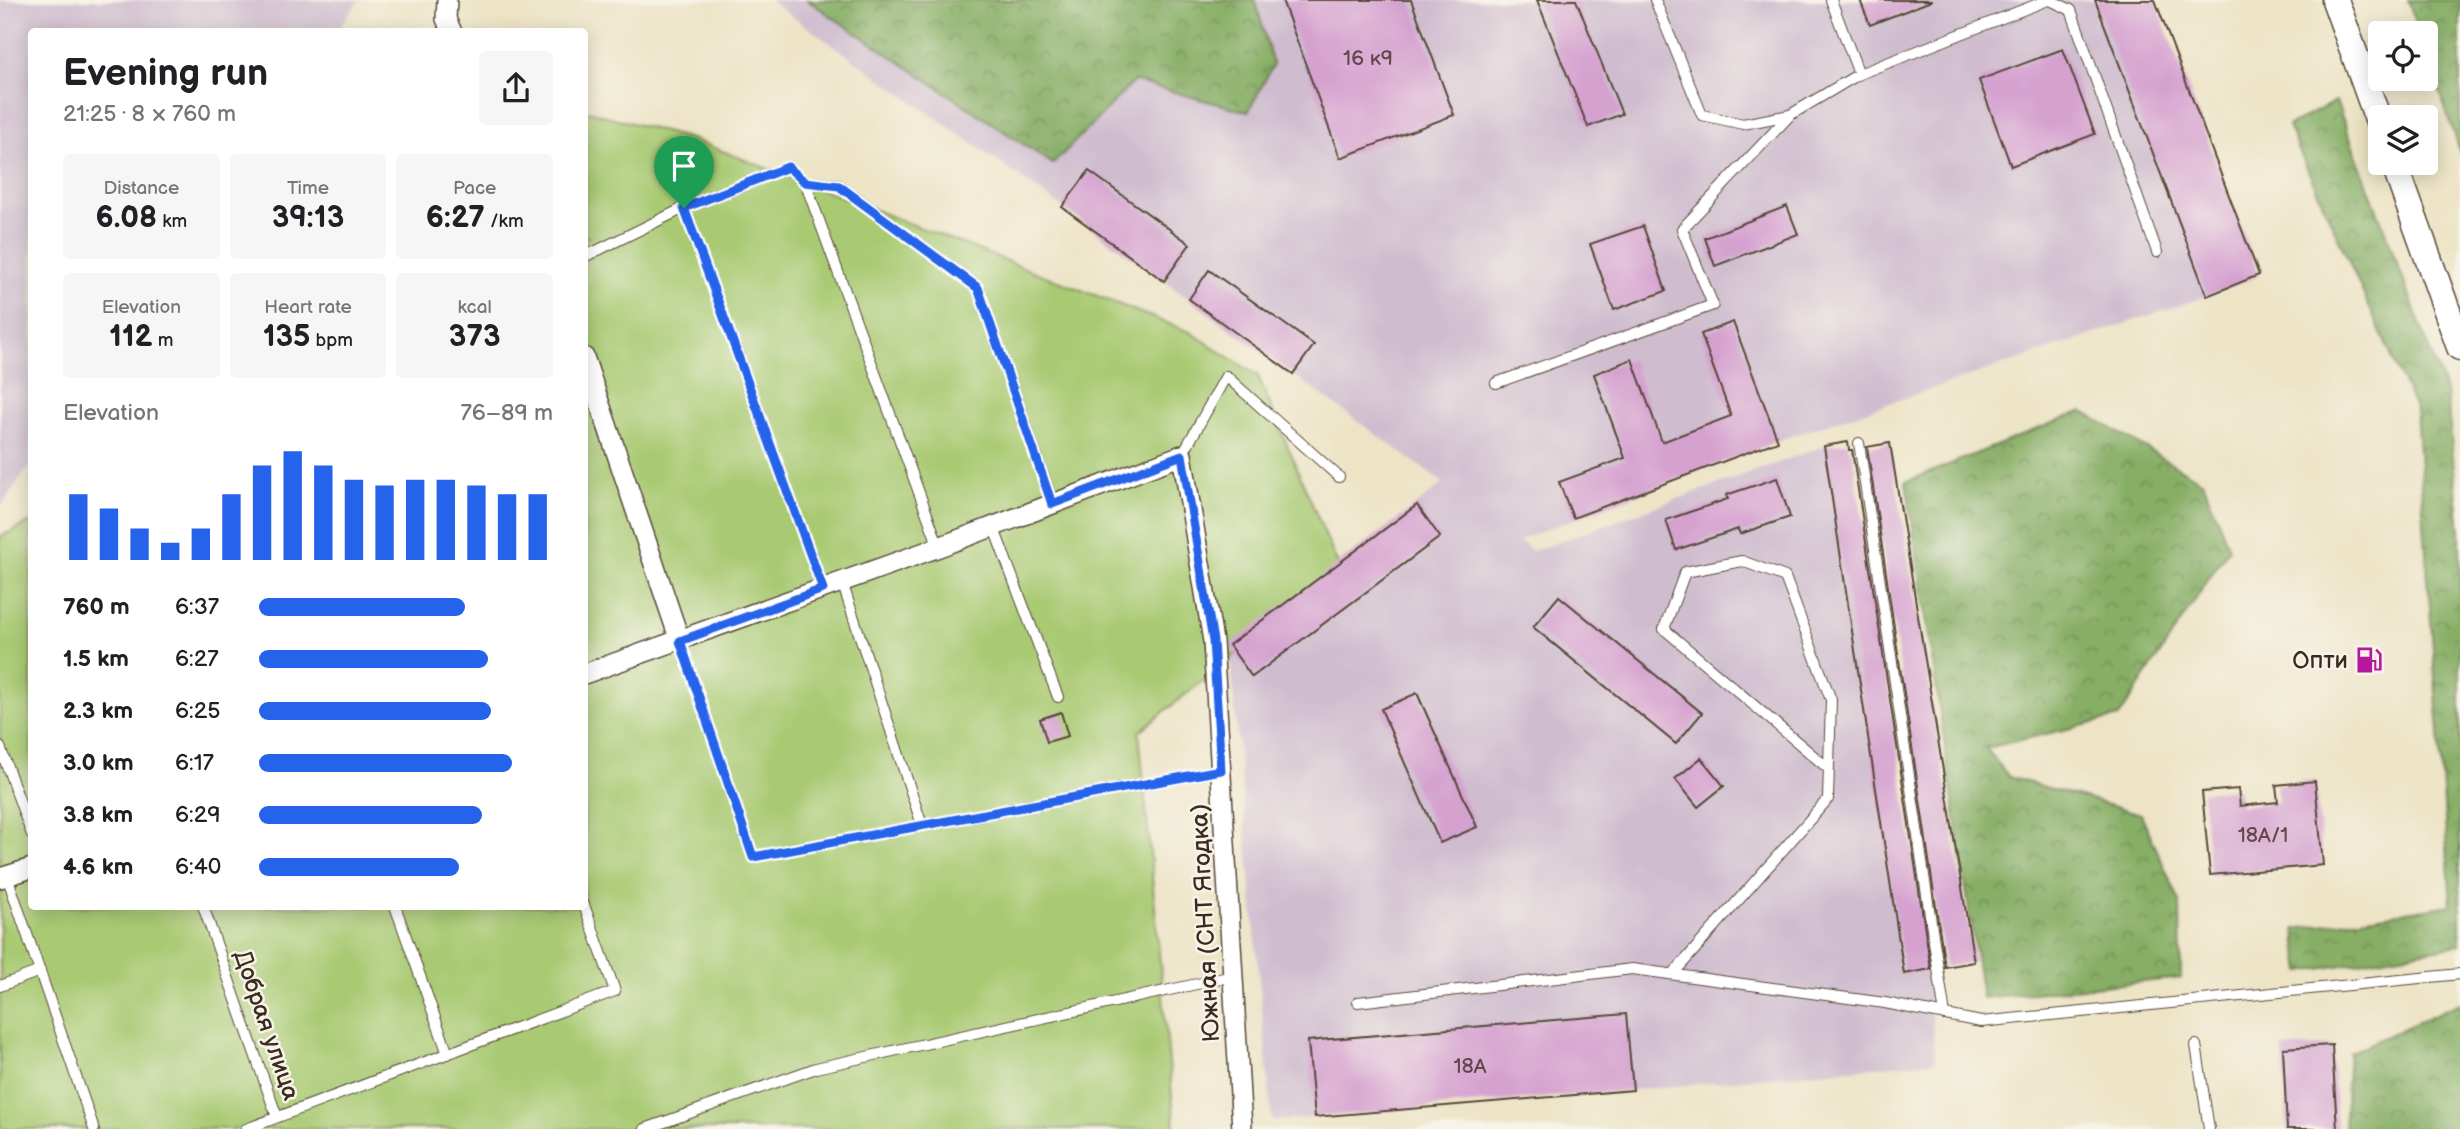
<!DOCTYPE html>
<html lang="en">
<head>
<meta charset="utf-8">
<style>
	body { margin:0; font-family:"Balsamiq Sans",sans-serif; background:#f6f6f6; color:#202124; height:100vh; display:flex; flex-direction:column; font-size:26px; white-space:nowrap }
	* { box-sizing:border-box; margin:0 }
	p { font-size:23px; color:#757577 }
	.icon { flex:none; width:38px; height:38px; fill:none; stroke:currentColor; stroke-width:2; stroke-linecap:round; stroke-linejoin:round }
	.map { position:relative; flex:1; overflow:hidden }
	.details { position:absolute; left:28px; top:28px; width:560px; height:882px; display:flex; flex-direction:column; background:#fff; border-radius:7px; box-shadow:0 4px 18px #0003 }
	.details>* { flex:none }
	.tools { position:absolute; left:2368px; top:21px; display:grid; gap:14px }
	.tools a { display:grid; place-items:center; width:70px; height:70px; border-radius:7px; background:#fff; box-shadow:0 4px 18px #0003; font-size:35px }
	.pin { position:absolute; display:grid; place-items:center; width:60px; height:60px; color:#fff; margin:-72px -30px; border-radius:50% 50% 50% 0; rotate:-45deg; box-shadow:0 0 7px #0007 }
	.pin .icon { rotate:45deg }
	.round { display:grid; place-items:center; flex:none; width:74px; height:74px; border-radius:7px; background:#f6f6f6 }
	.summary { display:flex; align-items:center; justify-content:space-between; height:119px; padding:0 35px }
	h1 { font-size:38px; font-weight:700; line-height:52px }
	.metrics { display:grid; grid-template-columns:repeat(3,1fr); gap:10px; height:119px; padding:7px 35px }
	.metrics div { display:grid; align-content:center; border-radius:7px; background:#f6f6f6; text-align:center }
	.metrics b { font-size:30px; font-weight:700 }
	.metrics small { font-size:19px; font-weight:400 }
	.metrics p { font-size:19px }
	.chart { height:196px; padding:14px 35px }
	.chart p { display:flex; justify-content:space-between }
	.chart svg { width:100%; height:126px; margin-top:7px; stroke:#2563eb; stroke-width:6 }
	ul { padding:0 35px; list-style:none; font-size:23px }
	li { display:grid; grid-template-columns:112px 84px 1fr; align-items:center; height:52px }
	li i { height:18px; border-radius:9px; background:#2563eb }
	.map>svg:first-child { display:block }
	.industrial { fill:#cfbdcf }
	.green { fill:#a9ca73; stroke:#727a48; stroke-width:2 }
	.forest { fill:url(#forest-crowns); stroke:#606c42; stroke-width:2 }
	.building { fill:#d5a2d0 }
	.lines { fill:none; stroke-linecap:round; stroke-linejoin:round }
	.lane-casing { stroke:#564637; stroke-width:12 }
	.street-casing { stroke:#564637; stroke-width:22 }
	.secondary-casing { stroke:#564637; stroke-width:29 }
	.lane { stroke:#fff; stroke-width:10 }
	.street { stroke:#fff; stroke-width:19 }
	.secondary { stroke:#fff; stroke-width:26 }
	.route-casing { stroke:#fff; stroke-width:14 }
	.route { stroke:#2563eb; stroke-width:9 }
	.labels { text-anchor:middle; stroke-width:5; stroke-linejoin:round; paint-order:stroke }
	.number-label { font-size:21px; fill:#62484a }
	.poi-label { font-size:24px; fill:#3b2a1e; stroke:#f7f3e8; text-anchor:end }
	.street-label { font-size:24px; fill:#3b2a1e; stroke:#f7f3e8 }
</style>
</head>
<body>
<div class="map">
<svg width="2460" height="1129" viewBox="0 0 2460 1129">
	<defs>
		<pattern id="forest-crowns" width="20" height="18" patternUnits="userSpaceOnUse" patternTransform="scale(1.75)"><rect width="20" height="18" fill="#86ae65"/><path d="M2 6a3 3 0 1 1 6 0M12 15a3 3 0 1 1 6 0" fill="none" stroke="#6f8e53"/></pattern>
	</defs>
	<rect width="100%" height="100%" fill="#f7f3e8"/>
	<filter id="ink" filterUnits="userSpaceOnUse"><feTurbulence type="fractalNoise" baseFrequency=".0143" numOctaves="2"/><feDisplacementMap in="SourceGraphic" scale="14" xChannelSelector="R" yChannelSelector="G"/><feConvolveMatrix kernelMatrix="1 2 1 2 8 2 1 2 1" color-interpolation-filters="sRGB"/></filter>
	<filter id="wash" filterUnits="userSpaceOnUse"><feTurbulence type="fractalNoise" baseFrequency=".00686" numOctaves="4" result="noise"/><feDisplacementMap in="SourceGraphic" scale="28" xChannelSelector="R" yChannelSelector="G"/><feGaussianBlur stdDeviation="1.57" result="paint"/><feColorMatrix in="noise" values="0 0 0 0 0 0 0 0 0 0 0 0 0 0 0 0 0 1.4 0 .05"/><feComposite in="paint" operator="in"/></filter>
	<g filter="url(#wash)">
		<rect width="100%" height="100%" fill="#ede4c6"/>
		<!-- industrial -->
		<g class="industrial">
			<path d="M0 0H359L337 31 32 32 31 464 0 508Z"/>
			<path d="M769 0H2155L2259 275 2207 296 1777 441 1519 540 1533 551 1824 446 1903 973 1928 970 1935 1061 1633 1090 1272 1121 1229 645 1417 505 1443 483 1062 207Z"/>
		</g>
		<!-- green -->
		<path class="green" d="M588 111 694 140 1190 332 1258 376 1340 570 1139 732 1175 1129H0V537L31 522 32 906H584V239L588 237 584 234 585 112Z"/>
		<!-- forest -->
		<g class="forest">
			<path d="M807 0H1255L1273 65 1248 112 1134 81 1053 164Z"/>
			<path d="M2408 0H2460V153L2426 51V33H2419Z"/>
			<path d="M2336 101 2447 395 2460 532V945L2301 972 2295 929 2451 905 2416 411 2288 126Z"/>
			<path d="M2082 411 2203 482 2229 548 2119 717 1986 748 2009 777 2141 814 2180 902 2181 978 1982 998 1906 482Z"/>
			<path d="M2460 1003V1129H2344L2349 1053Z"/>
		</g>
		<g id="blocks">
			<!-- building -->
			<g class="building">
				<path d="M1282 0H1411L1454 115 1340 158Z"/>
				<path d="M1537 0H1576L1622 114 1588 127Z"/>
				<path d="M1860 0H1931V1L1870 25Z"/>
				<path d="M2095 0H2155L2259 275 2207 296Z"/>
				<path d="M2063 49 2095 134 2011 166 1979 80Z"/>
				<path d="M1089 171 1190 244 1164 281 1062 207Z"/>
				<path d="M1787 206 1798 234 1715 266 1705 238Z"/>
				<path d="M1643 226 1666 291 1614 310 1590 244Z"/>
				<path d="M1209 270 1314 345 1293 374 1189 299Z"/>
				<path d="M1733 322 1778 441 1573 518 1559 482 1625 458 1594 374 1632 359 1662 442 1731 416 1701 334Z"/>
				<path d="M1848 442 1849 450H1852L1931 969 1904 974 1824 446Z"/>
				<path d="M1890 443 1974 962 1945 967 1867 447Z"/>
				<path d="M1777 478 1790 517 1740 534 1738 529 1676 550 1666 520 1728 499 1726 495Z"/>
				<path d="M1417 505 1440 537 1252 677 1229 645Z"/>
				<path d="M1559 596 1702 713 1676 744 1533 627Z"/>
				<path d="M1417 693 1477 827 1440 843 1381 709Z"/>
				<path d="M1061 712 1068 736 1047 742 1040 719Z"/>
				<path d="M1701 758 1724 786 1698 807 1675 779Z"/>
				<path d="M2315 781 2323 865 2210 875 2202 792 2238 789 2240 806 2278 802 2276 785Z"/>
				<path d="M1626 1014 1633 1090 1315 1117 1308 1041Z"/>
				<path d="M2332 1045 2337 1129H2287L2283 1048Z"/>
			</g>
		</g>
	</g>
	<g filter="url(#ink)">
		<use href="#blocks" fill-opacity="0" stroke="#564637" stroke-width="2"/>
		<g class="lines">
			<!-- lane casing -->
			<g class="lane-casing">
				<g id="lane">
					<path d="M1655 0 1702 115 1743 124 1790 115"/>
					<path d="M1831 0 1859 74 2048 0"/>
					<path d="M2050 0 2071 10 2157 252"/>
					<path d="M805 182 839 185 978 288 1053 504"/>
					<path d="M684 208 823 589"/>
					<path d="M584 257 684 208 788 167 805 182 939 547"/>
					<path d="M1496 383 1713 305 1682 229 1790 115 1859 74"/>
					<path d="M1859 443 1945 1015"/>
					<path d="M1182 455 1226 376 1339 477"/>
					<path d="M993 526 1058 697"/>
					<path d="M842 582 922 825"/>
					<path d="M680 641 753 857 1221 770"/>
					<path d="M0 747 32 835"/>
					<path d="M7 876 94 1129"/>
					<path d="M203 906 277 1117"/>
					<path d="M395 906 448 1054"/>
					<path d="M1673 974 1828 799 1831 700 1785 577 1742 561 1685 572 1664 629 1829 769"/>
					<path d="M0 986 40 971"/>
					<path d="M1358 1002 1632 969 1885 1003 1981 1022 2460 974"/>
					<path d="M2196 1045 2209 1129"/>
					<path d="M246 1129 615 991 584 905"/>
					<path d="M645 1129 816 1068 1233 976"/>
				</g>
			</g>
			<!-- street casing -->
			<g class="street-casing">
				<g id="street">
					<path d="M447 0 446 19 452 32"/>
					<path d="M584 357 680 641"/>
					<path d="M584 674 939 547 1182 455 1213 641 1242 1129"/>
					<path d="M0 878 32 868"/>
				</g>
			</g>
			<!-- secondary casing -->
			<g class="secondary-casing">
				<g id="secondary">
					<path d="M2335 0 2380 125"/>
					<path d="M2394 163 2460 347"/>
				</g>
			</g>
			<!-- lane -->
			<use href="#lane" class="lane"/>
			<!-- street -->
			<use href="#street" class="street"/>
			<!-- secondary -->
			<use href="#secondary" class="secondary"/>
		</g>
	</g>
	<g class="lines" filter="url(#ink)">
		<!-- route casing -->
		<g class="route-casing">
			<path id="route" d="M788 167 805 182 839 186 978 288 1052 504 1182 455 1213 641 1221 770 753 857 680 641 823 589 684 208Z"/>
		</g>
		<!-- route -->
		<use href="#route" class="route"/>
	</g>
	<!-- icons -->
	<defs>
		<g id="fuel-bare" transform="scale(2.1)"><path d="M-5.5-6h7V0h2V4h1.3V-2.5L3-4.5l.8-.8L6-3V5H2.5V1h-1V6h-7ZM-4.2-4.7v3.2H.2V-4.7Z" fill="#b5179e" stroke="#f7f3e8" stroke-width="2.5" paint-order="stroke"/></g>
	</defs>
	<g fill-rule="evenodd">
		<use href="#fuel-bare" x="2369" y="660"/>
	</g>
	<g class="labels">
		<!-- number labels -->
		<g class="number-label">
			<text x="1368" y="65">16 к9</text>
			<text x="2263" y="842">18А/1</text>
			<text x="1470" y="1073">18А</text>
		</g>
		<!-- poi labels -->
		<g class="poi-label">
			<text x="2348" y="668">Опти</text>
		</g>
		<!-- street labels -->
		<g class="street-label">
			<text transform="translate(1205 923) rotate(-93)" y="8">Южная (СНТ Ягодка)</text>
			<text transform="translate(267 1025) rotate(71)" y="8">Добрая улица</text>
		</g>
	</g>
</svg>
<div class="tools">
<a><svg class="icon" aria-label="locate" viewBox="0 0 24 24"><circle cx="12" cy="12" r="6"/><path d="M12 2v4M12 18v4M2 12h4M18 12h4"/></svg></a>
<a><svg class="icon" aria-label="layers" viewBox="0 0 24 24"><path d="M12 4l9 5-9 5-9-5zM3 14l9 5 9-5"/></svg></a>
</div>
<div class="pin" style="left:684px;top:208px;background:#1e9e55"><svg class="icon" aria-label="arrive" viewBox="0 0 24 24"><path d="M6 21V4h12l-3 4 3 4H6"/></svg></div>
<section class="details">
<div class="summary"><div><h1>Evening run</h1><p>21:25 · 8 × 760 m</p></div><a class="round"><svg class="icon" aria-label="share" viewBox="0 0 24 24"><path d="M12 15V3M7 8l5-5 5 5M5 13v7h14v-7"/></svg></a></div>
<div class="metrics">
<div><p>Distance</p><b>6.08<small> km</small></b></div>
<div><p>Time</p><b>39:13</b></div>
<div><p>Pace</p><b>6:27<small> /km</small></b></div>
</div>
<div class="metrics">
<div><p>Elevation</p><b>112<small> m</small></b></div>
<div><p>Heart rate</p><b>135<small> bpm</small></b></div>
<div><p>kcal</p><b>373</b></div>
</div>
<div class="chart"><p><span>Elevation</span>76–89 m</p>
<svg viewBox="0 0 160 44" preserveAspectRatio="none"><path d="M5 44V21M15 44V26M25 44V33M35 44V38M45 44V33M55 44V21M65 44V11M75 44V6M85 44V11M95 44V16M105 44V18M115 44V16M125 44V16M135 44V18M145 44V21M155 44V21"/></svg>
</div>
<ul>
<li><b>760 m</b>6:37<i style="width:70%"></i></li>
<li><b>1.5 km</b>6:27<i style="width:78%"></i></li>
<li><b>2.3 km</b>6:25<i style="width:79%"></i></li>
<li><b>3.0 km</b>6:17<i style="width:86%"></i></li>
<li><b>3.8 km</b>6:29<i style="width:76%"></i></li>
<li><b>4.6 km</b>6:40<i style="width:68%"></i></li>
</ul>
</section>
</div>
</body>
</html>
